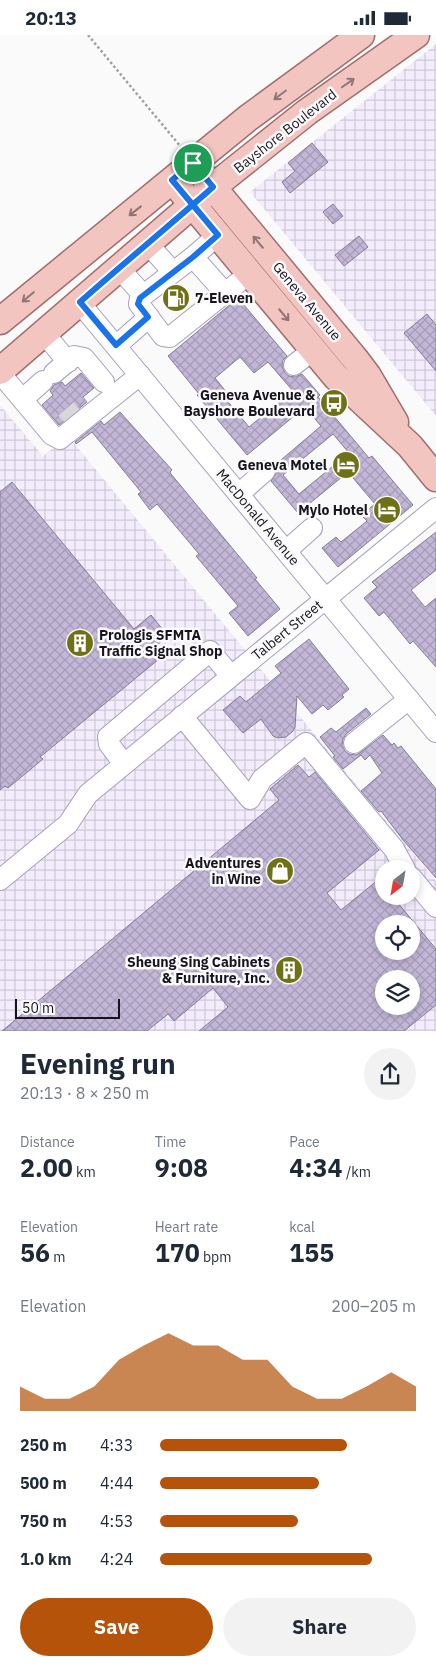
<!DOCTYPE html>
<html lang="en">
<head>
<meta charset="utf-8">
<style>
	body { margin:0; font-family:"IBM Plex Sans",sans-serif; background:#f2f2f3; color:#1f2937; height:100vh; display:flex; flex-direction:column; font-size:19px; white-space:nowrap }
	* { box-sizing:border-box; margin:0 }
	p { font-size:16px; color:#747a83 }
	.icon { flex:none; width:28px; height:28px; fill:none; stroke:currentColor; stroke-width:2; stroke-linecap:round; stroke-linejoin:round }
	.map { position:relative; height:996px; overflow:hidden }
	.details { display:flex; flex-direction:column; background:#fff; flex:1 }
	.details>* { flex:none }
	.needle { width:32px; rotate:211deg }
	.controls { position:absolute; left:375px; top:825px; display:grid; gap:10px }
	.controls a { display:grid; place-items:center; width:45px; height:45px; border-radius:50%; background:#fff; box-shadow:0 2px 8px #0003; font-size:25px }
	.scale { position:absolute; left:15px; bottom:12px; width:105px; box-sizing:border-box; padding-left:5px; border:2px solid #18131f; border-top:0; font-size:14px; line-height:18px; white-space:nowrap; color:#18131f; -webkit-text-stroke:4px #fafafa; paint-order:stroke }
	.pin { position:absolute; display:grid; place-items:center; width:42px; height:42px; color:#fff; margin:-21px; border:2px solid #fff; border-radius:50%; box-shadow:0 1px 5px #0007 }
	.round { display:grid; place-items:center; flex:none; width:52px; height:52px; border-radius:26px; background:#f2f2f3 }
	.summary { display:flex; align-items:center; justify-content:space-between; height:85px; padding:0 20px }
	h1 { font-size:28px; font-weight:800; line-height:38px }
	.figures { display:grid; grid-template-columns:repeat(3,1fr); gap:8px; height:85px; padding:5px 20px }
	.figures div { display:grid; align-content:center }
	.figures b { font-size:25px; font-weight:800 }
	.figures small { font-size:14px; font-weight:400 }
	.figures p { font-size:14px }
	.chart { height:140px; padding:10px 20px }
	.chart p { display:flex; justify-content:space-between }
	.chart svg { width:100%; height:90px; margin-top:5px; fill:#b45309; opacity:.7 }
	.button { display:flex; gap:10px; margin-top:auto; padding:10px 20px }
	.button a { flex:1; height:58px; border-radius:30px; background:#b45309; color:#fff; font-size:20px; font-weight:800; line-height:58px; text-align:center }
	.button a+a { background:#f2f2f3; color:#1f2937 }
	ul { padding:0 20px; list-style:none; font-size:16px }
	li { display:grid; grid-template-columns:80px 60px 1fr; align-items:center; height:38px }
	li i { height:12px; border-radius:6px; background:#b45309 }
	.status { display:flex; justify-content:space-between; align-items:center; height:35px; padding:0 25px; background:#fff; direction:ltr }
	.status svg { height:14px; fill:currentColor }
	.map>svg:first-child { display:block }
	.industrial { fill:url(#industrial-grid); fill-rule:evenodd }
	.building { fill:url(#building-cross-hatch); stroke:#867c9a; fill-rule:evenodd }
	.lines { fill:none; stroke-linecap:round; stroke-linejoin:round }
	.minor-tunnel { stroke:#d8d7d9; stroke-width:20; stroke-dasharray:20 10; stroke-linecap:butt }
	.minor-casing { stroke:#a89ebd; stroke-width:22 }
	.major-casing { stroke:#a06e6c; stroke-width:29 }
	.path { stroke:#a19fa4; stroke-width:2.5; stroke-dasharray:2.5 2.5; stroke-linecap:butt }
	.minor { stroke:#fff; stroke-width:20 }
	.major { stroke:#f2c5c0; stroke-width:26 }
	.oneway { stroke:#907578 }
	.route-casing { stroke:#fff; stroke-width:10 }
	.route { stroke:#1a73e8; stroke-width:6 }
	.labels { text-anchor:middle; stroke-width:5; stroke-linejoin:round; paint-order:stroke }
	.street-label { font-size:14px; fill:#18131f; stroke:#fafafa }
	.poi-label { font-size:14px; font-weight:bold; fill:#18131f; stroke:#fafafa; text-anchor:end }
</style>
</head>
<body>
<div class="status"><b>20:13</b><svg viewBox="0 0 49 12"><path d="M0 12V9h3v3zM5 12V6h3v6zM10 12V3h3v9zM15 12V0h3v12zM26 1h20v11H26zM47 4h2v5h-2z"/></svg></div>
<div class="map">
<svg width="436" height="996" viewBox="0 0 436 996">
	<defs>
		<pattern id="industrial-grid" width="8" height="8" patternUnits="userSpaceOnUse" patternTransform="scale(1.25)"><rect width="8" height="8" fill="#f2ecfd"/><path d="M0 4h8M4 0v8" fill="none" stroke="#cfcad8"/></pattern>
		<pattern id="building-cross-hatch" width="8" height="8" patternUnits="userSpaceOnUse" patternTransform="scale(1.25)"><rect width="8" height="8" fill="#c2b7d7"/><path d="M0 0l8 8M0 8l8-8" fill="none" stroke="#a69cb8"/></pattern>
	</defs>
	<rect width="100%" height="100%" fill="#fafafa"/>
	<!-- industrial -->
	<g class="industrial">
		<path d="M436 9V381L250 157Z"/>
		<path d="M0 370 43 421 68 401 436 846V996H0ZM384 834H411V861H384ZM384 889H411V916H384ZM384 944H411V971H384Z"/>
	</g>
	<!-- building -->
	<g class="building">
		<path d="M312 108 328 127 290 158 282 147 295 136 288 128Z"/>
		<path d="M333 169 343 181 333 189 323 177Z"/>
		<path d="M359 201 368 212 344 231 335 220Z"/>
		<path d="M238 263 287 321 283 325 282 331 285 338 289 341 295 342 302 339 320 360 318 362 369 423 372 421 413 470 338 532 322 513 336 502 341 507 367 486 361 480 375 469 348 437 298 478 271 446 276 439 275 430 321 391 305 372 247 420 197 360 199 359 168 321ZM240 322 254 338 268 327 293 356 249 392 224 362 228 359 215 343ZM333 399 349 418 299 459 283 440Z"/>
		<path d="M427 279 436 290V336L404 298Z"/>
		<path d="M81 338 94 353 83 362 87 367 59 390 42 370 53 360 50 356 54 350 62 347 65 351Z"/>
		<path d="M120 377 172 435 170 437 171 439 257 543 255 544 280 574 248 601 229 578 238 571 196 521 199 519 157 469 150 475 138 459 141 457 92 397 76 409 75 407 101 386 104 390Z"/>
		<path d="M12 447 134 594 151 580 168 601 151 615 159 624 40 722 43 724 8 753 5 751 0 755V457Z"/>
		<path d="M436 497V535L411 555 425 572 436 563V632L413 606 410 609 384 577 379 581 364 563 377 552 372 547Z"/>
		<path d="M309 604 349 654 342 660 344 662 328 675 323 670 312 679 297 661 295 692 293 696 286 702 278 703 273 701 261 684 243 698 223 675 240 661 246 667 281 638 275 631Z"/>
		<path d="M366 673 371 679 346 699 343 704 342 710 345 716 349 719 356 720 361 717 383 700 392 710 394 708 398 713 401 711 436 754V843L403 805 381 776 379 777 361 756 382 738 370 720 365 725 361 720 343 734 333 722 335 721 320 702 331 693 336 697Z"/>
		<path d="M298 730 309 742 315 737 379 815 327 858 341 875 378 845 384 851V861H392L436 914V970L404 996H199L228 972 213 953 174 986 168 979 147 996H2L279 765 270 754ZM384 889H411V916H384ZM384 944H411V971H384Z"/>
	</g>
	<g class="lines">
		<!-- minor-tunnel -->
		<path class="minor-tunnel" d="M65 388 88 368"/>
		<!-- minor casing -->
		<g class="minor-casing">
			<g id="minor">
				<path d="M218 200 193 222 140 263 139 269 163 301 170 302 250 238"/>
				<path d="M147 208 173 237"/>
				<path d="M193 222 225 258"/>
				<path d="M119 233 143 260"/>
				<path d="M79 267 436 697"/>
				<path d="M44 298 68 327"/>
				<path d="M116 311 149 282"/>
				<path d="M294 330 313 315"/>
				<path d="M0 338 52 400 60 404 140 340"/>
				<path d="M54 338 74 321 84 323 104 347"/>
				<path d="M23 364 43 346"/>
				<path d="M239 459 265 436"/>
				<path d="M286 516 312 493"/>
				<path d="M182 681 250 764 262 744 306 708 394 814 405 834"/>
				<path d="M354 708 409 664"/>
				<path d="M124 729 109 709 108 702 210 616 231 641"/>
				<path d="M411 842 436 872"/>
				<path d="M0 845 68 789 88 759 436 473"/>
			</g>
		</g>
		<!-- major casing -->
		<g class="major-casing">
			<g id="major">
				<path d="M201 138 356 325 368 341 395 387"/>
				<path d="M182 157 336 342 410 411 436 443"/>
				<path d="M0 286 248 83 361 0"/>
				<path d="M0 336 213 152 307 77 416 0"/>
			</g>
		</g>
		<!-- path -->
		<path class="path" d="M88 0 181 112"/>
		<!-- minor -->
		<use href="#minor" class="minor"/>
		<!-- major -->
		<use href="#major" class="major"/>
	</g>
	<!-- one-way arrows -->
	<defs><path id="oneway-shaft" d="M-6 0H5M1.5-3L5.5 0L1.5 3" fill="none" stroke-width="1.6" stroke-linecap="round" stroke-linejoin="round" transform="scale(1.25)"/></defs>
	<g class="oneway">
		<use href="#oneway-shaft" transform="translate(348 48) rotate(-35)"/>
		<use href="#oneway-shaft" transform="translate(280 60) rotate(143)"/>
		<use href="#oneway-shaft" transform="translate(135 176) rotate(142)"/>
		<use href="#oneway-shaft" transform="translate(258 207) rotate(-130)"/>
		<use href="#oneway-shaft" transform="translate(28 262) rotate(140)"/>
		<use href="#oneway-shaft" transform="translate(284 280) rotate(50)"/>
	</g>
	<g class="lines">
		<!-- route casing -->
		<g class="route-casing">
			<path id="route" d="M193 128 213 152C169 191 124 228 80 267L116 310 148 282 138 269 140 263 193 222 218 200 172 145 193 128"/>
		</g>
		<!-- route -->
		<use href="#route" class="route"/>
	</g>
	<!-- icons -->
	<defs>
		<g id="fuel-disc" transform="scale(1.4375)"><circle r="9.5" fill="#6f7116" stroke="#fafafa"/><path d="M-5.5-6h7V0h2V4h1.3V-2.5L3-4.5l.8-.8L6-3V5H2.5V1h-1V6h-7ZM-4.2-4.7v3.2H.2V-4.7Z" fill="#fff"/></g>
		<g id="bus-disc" transform="scale(1.4375)"><circle r="9.5" fill="#6f7116" stroke="#fafafa"/><path d="M-5-6H5V4H4V6H2V4H-2V6H-4V4H-5ZM-3.5-4V0h7V-4ZM-3.5 1.2v1.5H-2V1.2ZM2 1.2v1.5H3.5V1.2Z" fill="#fff"/></g>
		<g id="hotel-disc" transform="scale(1.4375)"><circle r="9.5" fill="#6f7116" stroke="#fafafa"/><path d="M-6-4.5h1.5V1H6V5H4.5V3h-9V5H-6ZM-4 0a1.8 1.8 0 1 1 3.6 0ZM.5 0V-2.5h3Q6-2.5 6 0Z" fill="#fff"/></g>
		<g id="building-disc" transform="scale(1.4375)"><circle r="9.5" fill="#6f7116" stroke="#fafafa"/><path d="M-4-6H4V6H1V3H-1V6H-4ZM-2.5-4.3h1.7v1.8h-1.7ZM.8-4.3h1.7v1.8H.8ZM-2.5-1h1.7V.8h-1.7ZM.8-1h1.7V.8H.8Z" fill="#fff"/></g>
		<g id="shop-disc" transform="scale(1.4375)"><circle r="9.5" fill="#6f7116" stroke="#fafafa"/><path d="M-5-2.5h2.3a2.7 3.5 0 0 1 5.4 0H5L5.5 6h-11ZM-1.5-2.5h3a1.5 2.3 0 0 0-3 0Z" fill="#fff"/></g>
	</defs>
	<g fill-rule="evenodd">
		<use href="#fuel-disc" x="176" y="263"/>
		<use href="#bus-disc" x="334" y="368"/>
		<use href="#hotel-disc" x="346" y="430"/>
		<use href="#hotel-disc" x="387" y="475"/>
		<use href="#building-disc" x="80" y="608"/>
		<use href="#shop-disc" x="280" y="836"/>
		<use href="#building-disc" x="289" y="935"/>
	</g>
	<g class="labels">
		<!-- street labels -->
		<g class="street-label">
			<text transform="translate(285 96) rotate(-38)" y="5">Bayshore Boulevard</text>
			<text transform="translate(307 266) rotate(50)" y="5">Geneva Avenue</text>
			<text transform="translate(258 482) rotate(50)" y="5">MacDonald Avenue</text>
			<text transform="translate(287 595) rotate(-39)" y="5">Talbert Street</text>
		</g>
		<!-- poi labels -->
		<g class="poi-label">
			<text x="195" y="268" text-anchor="start">7-Eleven</text>
			<text x="315" y="365">Geneva Avenue &amp;<tspan x="315" dy="16">Bayshore Boulevard</tspan></text>
			<text x="327" y="435">Geneva Motel</text>
			<text x="368" y="480">Mylo Hotel</text>
			<text x="99" y="605" text-anchor="start">Prologis SFMTA<tspan x="99" dy="16">Traffic Signal Shop</tspan></text>
			<text x="261" y="833">Adventures<tspan x="261" dy="16">in Wine</tspan></text>
			<text x="270" y="932">Sheung Sing Cabinets<tspan x="270" dy="16">&amp; Furniture, Inc.</tspan></text>
		</g>
	</g>
</svg>
<div class="controls">
<a><svg class="needle" viewBox="-14 -14 28 28"><path d="M0-13l5 13h-10z" fill="#e53935"/><path d="M0 13l5-13h-10z" fill="#747a83"/></svg></a>
<a><svg class="icon" aria-label="locate" viewBox="0 0 24 24"><circle cx="12" cy="12" r="6"/><path d="M12 2v4M12 18v4M2 12h4M18 12h4"/></svg></a>
<a><svg class="icon" aria-label="layers" viewBox="0 0 24 24"><path d="M12 4l9 5-9 5-9-5zM3 14l9 5 9-5"/></svg></a>
</div>
<div class="scale">50 m</div>
<div class="pin" style="left:193px;top:128px;background:#1e9e55"><svg class="icon" aria-label="arrive" viewBox="0 0 24 24"><path d="M6 21V4h12l-3 4 3 4H6"/></svg></div>
</div>
<section class="details">
<div class="summary"><div><h1>Evening run</h1><p>20:13 · 8 × 250 m</p></div><a class="round"><svg class="icon" aria-label="share" viewBox="0 0 24 24"><path d="M12 15V3M7 8l5-5 5 5M5 13v7h14v-7"/></svg></a></div>
<div class="figures">
<div><p>Distance</p><b>2.00<small> km</small></b></div>
<div><p>Time</p><b>9:08</b></div>
<div><p>Pace</p><b>4:34<small> /km</small></b></div>
</div>
<div class="figures">
<div><p>Elevation</p><b>56<small> m</small></b></div>
<div><p>Heart rate</p><b>170<small> bpm</small></b></div>
<div><p>kcal</p><b>155</b></div>
</div>
<div class="chart"><p><span>Elevation</span>200–205 m</p>
<svg viewBox="0 0 160 44" preserveAspectRatio="none"><path d="M0 44V32L10 38L20 38L30 32L40 19L50 12L60 6L70 12L80 12L90 19L100 19L110 32L120 38L130 38L140 32L150 25L160 32V44z"/></svg>
</div>
<ul>
<li><b>250 m</b>4:33<i style="width:73%"></i></li>
<li><b>500 m</b>4:44<i style="width:62%"></i></li>
<li><b>750 m</b>4:53<i style="width:54%"></i></li>
<li><b>1.0 km</b>4:24<i style="width:83%"></i></li>
</ul>
<div class="button"><a>Save</a><a>Share</a></div>
</section>
</body>
</html>
